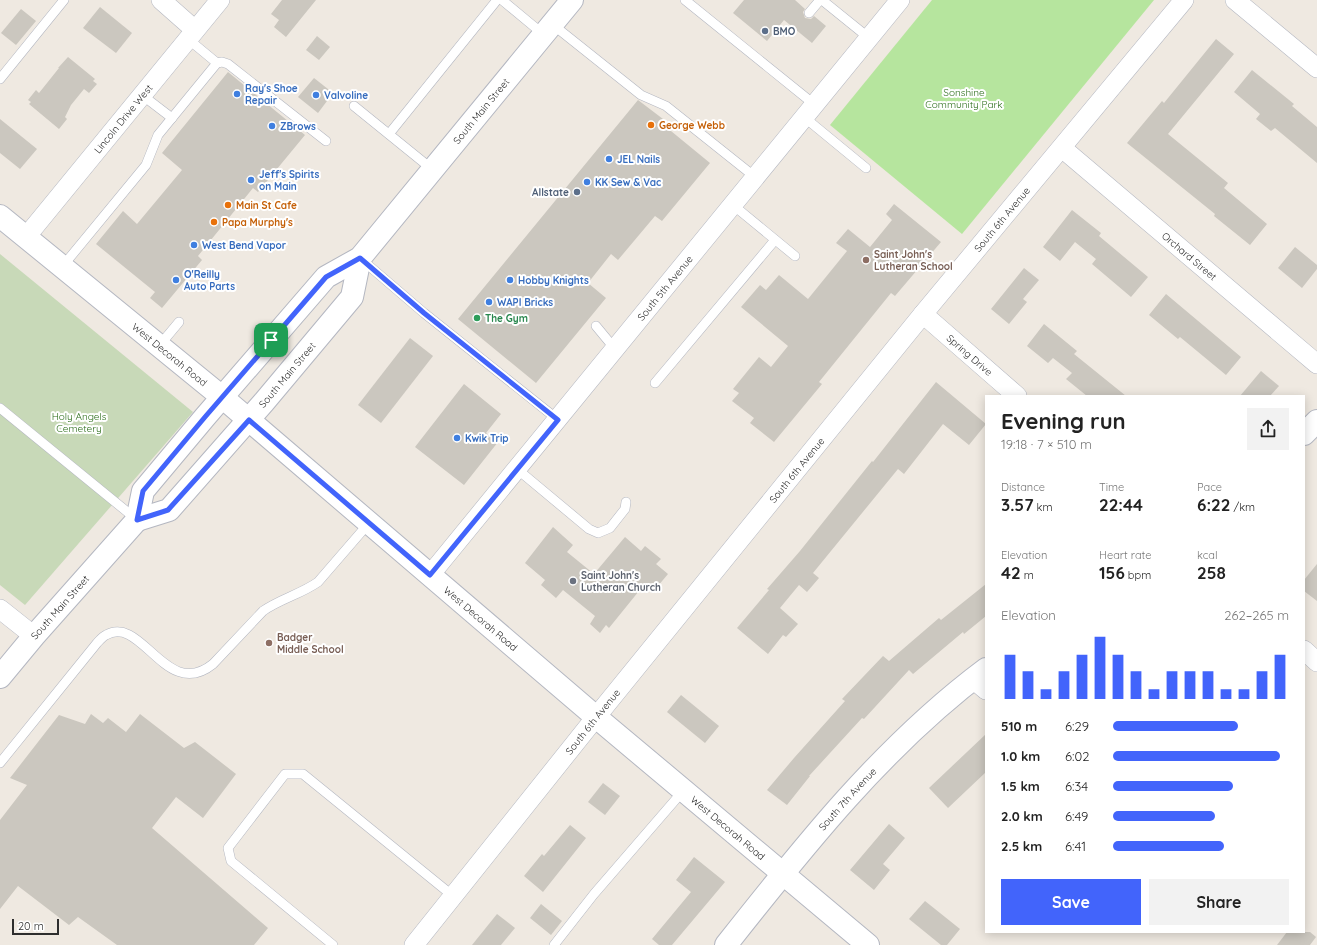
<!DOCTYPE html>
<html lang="en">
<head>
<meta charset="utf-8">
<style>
	body { margin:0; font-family:Quicksand,sans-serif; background:#f2f2f2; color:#222; height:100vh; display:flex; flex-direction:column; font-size:15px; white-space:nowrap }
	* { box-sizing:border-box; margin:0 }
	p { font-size:13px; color:#767676 }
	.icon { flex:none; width:22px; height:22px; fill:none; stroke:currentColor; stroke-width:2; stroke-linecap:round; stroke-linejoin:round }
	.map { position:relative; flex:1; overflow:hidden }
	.sheet { position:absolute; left:985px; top:395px; width:320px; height:538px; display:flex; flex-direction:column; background:#fff; border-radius:0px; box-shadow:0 2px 10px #0003 }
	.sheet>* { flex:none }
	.scale { position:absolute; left:12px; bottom:10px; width:47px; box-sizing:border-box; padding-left:4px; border:2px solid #2e2e2e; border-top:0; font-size:11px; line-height:14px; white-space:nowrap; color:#2e2e2e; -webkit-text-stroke:3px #fff; paint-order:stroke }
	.pin { position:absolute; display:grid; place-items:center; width:34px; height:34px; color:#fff; margin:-17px; border-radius:8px; box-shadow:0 2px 6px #0006 }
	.round { display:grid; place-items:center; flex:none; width:42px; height:42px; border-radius:0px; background:#f2f2f2 }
	.summary { display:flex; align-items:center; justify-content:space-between; height:68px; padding:0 16px }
	h1 { font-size:22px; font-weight:800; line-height:30px }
	.metrics { display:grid; grid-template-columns:repeat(3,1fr); gap:6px; height:68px; padding:4px 16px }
	.metrics div { display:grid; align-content:center }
	.metrics b { font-size:17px; font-weight:800 }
	.metrics small { font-size:11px; font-weight:400 }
	.metrics p { font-size:11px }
	.chart { height:112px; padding:8px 16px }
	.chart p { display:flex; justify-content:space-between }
	.chart svg { width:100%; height:72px; margin-top:4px; stroke:#4264fb; stroke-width:6 }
	.primary-button { display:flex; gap:8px; margin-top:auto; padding:8px 16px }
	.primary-button a { flex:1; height:46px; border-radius:0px; background:#4264fb; color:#fff; font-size:16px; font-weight:800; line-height:46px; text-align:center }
	.primary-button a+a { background:#f2f2f2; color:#222 }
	ul { padding:0 16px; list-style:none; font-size:13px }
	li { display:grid; grid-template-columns:64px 48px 1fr; align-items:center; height:30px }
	li i { height:10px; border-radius:5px; background:#4264fb }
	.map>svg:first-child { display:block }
	.green { fill:#b6e59e }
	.cemetery { fill:#c8d9b8 }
	.building { fill:#cbc7bf }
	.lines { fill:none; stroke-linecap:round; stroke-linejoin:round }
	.lane-casing { stroke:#b4b7c1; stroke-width:10 }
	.street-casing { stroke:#b4b7c1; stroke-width:20 }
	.secondary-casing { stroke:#b4b7c1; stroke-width:24 }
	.lane { stroke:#fff; stroke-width:9 }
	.street { stroke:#fff; stroke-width:19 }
	.secondary { stroke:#fff; stroke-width:22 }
	.route-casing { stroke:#fff; stroke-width:8 }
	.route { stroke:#4264fb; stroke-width:5 }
	.service-dot { fill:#5c6f8a; stroke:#fff; stroke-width:1.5 }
	.shop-dot { fill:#3f7fe0; stroke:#fff; stroke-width:1.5 }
	.food-dot { fill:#e8710a; stroke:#fff; stroke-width:1.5 }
	.education-dot { fill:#8d6e63; stroke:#fff; stroke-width:1.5 }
	.leisure-dot { fill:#2e9e5b; stroke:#fff; stroke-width:1.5 }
	.worship-dot { fill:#6b7280; stroke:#fff; stroke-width:1.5 }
	.labels { text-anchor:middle; stroke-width:4; stroke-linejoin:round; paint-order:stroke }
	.service-label { font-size:10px; font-weight:bold; fill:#4e5e75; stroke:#fff; text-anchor:start }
	.shop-label { font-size:10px; font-weight:bold; fill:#366cbe; stroke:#fff; text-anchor:start }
	.park-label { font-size:10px; fill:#2c6e1b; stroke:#fff }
	.street-label { font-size:10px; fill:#2e2e2e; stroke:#fff }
	.food-label { font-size:10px; font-weight:bold; fill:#c56008; stroke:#fff; text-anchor:start }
	.education-label { font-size:10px; font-weight:bold; fill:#785e54; stroke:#fff; text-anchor:start }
	.leisure-label { font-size:10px; font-weight:bold; fill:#27864d; stroke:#fff; text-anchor:start }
	.worship-label { font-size:10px; font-weight:bold; fill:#5b616d; stroke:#fff; text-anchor:start }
</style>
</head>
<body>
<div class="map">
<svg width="1317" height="945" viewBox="0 0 1317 945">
	<rect width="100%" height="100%" fill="#efe9e1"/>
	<!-- green -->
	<path class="green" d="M932 0H1154L962 234 830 125Z"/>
	<!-- cemetery -->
	<path class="cemetery" d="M0 254 193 412 25 605 0 585Z"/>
	<!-- building -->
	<g class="building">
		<path d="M282 0H316L286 37 274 27 279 20 271 14Z"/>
		<path d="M744 0H795L805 9 803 12 805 18 811 19 814 16 826 26 812 43 784 20 767 41 733 13Z"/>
		<path d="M100 7 132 33 116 53 83 28Z"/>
		<path d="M21 9 36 21 16 45 1 33Z"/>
		<path d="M317 36 330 47 319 60 306 50Z"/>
		<path d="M1216 39 1234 54 1168 134 1228 183 1224 188 1267 224 1250 245 1214 216 1215 214 1127 143 1162 101 1164 103Z"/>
		<path d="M68 57 95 79 93 81 97 84 89 93 84 89 71 105 65 117 67 119 59 129 29 104 31 102 28 100 36 90 39 93 59 68H58Z"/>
		<path d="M1252 70 1294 104 1292 106 1317 127V163L1275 128 1271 131 1256 119 1260 114 1234 92Z"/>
		<path d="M228 72 305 135 258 192 253 188 198 256 202 260 162 308 150 298 155 292 96 244 123 211 137 224 182 170 162 153Z"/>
		<path d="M314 78 333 93 318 113 298 97Z"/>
		<path d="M638 100 663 119 660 122 710 163 662 221 655 216 618 260 611 254 588 283 606 298 536 383 458 319Z"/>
		<path d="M0 119 37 149 20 169 0 153Z"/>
		<path d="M894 204 941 242 895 296 891 293 819 382 822 384 774 442 750 423 754 418 732 401 739 393 733 389 759 357 771 367 788 346 741 307 760 285 766 290 779 275 808 299 847 251 836 243 848 229 870 247 892 220 886 214Z"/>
		<path d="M1072 210 1101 233 1099 236 1148 277 1131 297 1092 264 1096 259 1075 242 1060 261 1043 247Z"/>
		<path d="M1295 247 1317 265V269L1302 288 1278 268Z"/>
		<path d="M1024 268 1039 280 1023 299 1027 302 1009 324 991 309Z"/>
		<path d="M1166 294 1241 357 1226 375 1180 337 1178 339 1149 315Z"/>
		<path d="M1044 324 1077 351 1074 354 1126 396H1087L1066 379 1072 373 1053 358 1048 363 1027 346Z"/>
		<path d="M410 338 433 356 381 423 358 405Z"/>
		<path d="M1261 371 1279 386 1270 396H1240Z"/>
		<path d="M936 382 986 424 969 445 943 424 904 474 898 469 813 573 819 578 807 592 799 585 780 608 798 624 786 637 783 635 768 654 737 628 769 590 767 589 800 551 872 461 873 462Z"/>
		<path d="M464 384 501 414 486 433 498 442 464 485 415 447Z"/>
		<path d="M553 527 573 545 567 552 594 574 625 537 641 551 645 546 661 559 656 564 668 574 652 593 643 586 609 628 606 625 600 633 590 624 595 616 563 590 556 598 541 585 545 580 525 563Z"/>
		<path d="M1317 564V601L1304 591V580Z"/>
		<path d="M986 584V616L964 634 963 632 913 674 909 670 864 719 862 718 809 776H810L787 805 767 790 794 758 845 701 842 699 883 656 889 661 939 618 941 620Z"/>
		<path d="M681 695 719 726 705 743 667 712Z"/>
		<path d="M91 714 103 723 108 718 126 732 140 714 184 748 195 742 236 774 203 818 176 797 152 828 268 928 254 945H117L78 917 69 925 18 886 0 909V820L27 785 10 778 59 715 85 724Z"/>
		<path d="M986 734V772L948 808 929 788Z"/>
		<path d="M603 783 620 796 605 815 588 802Z"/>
		<path d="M889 824 905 838 883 864 890 870 874 890 850 870Z"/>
		<path d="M570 825 586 838 543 892 524 876 542 854 544 856Z"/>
		<path d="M694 857 725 882 672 945H659L652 939 691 892 676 880Z"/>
		<path d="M925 901 960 929 947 945H941L909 919Z"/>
		<path d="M541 904 562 921 551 935 530 918Z"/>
		<path d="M497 914 515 928 501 945H472Z"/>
		<path d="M1287 932H1310L1316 937 1310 945H1277Z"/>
	</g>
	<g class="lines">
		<!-- lane casing -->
		<g class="lane-casing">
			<g id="lane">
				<path d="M502 0 543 34"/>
				<path d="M685 0 815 105"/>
				<path d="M822 0 869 38"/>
				<path d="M809 13 820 0"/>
				<path d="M552 24 641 95 666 106 755 177"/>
				<path d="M188 39 217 63"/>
				<path d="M0 79 64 0"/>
				<path d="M142 95 172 118"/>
				<path d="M354 106 433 170"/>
				<path d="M804 117 866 168"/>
				<path d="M389 134 497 0"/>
				<path d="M733 205 795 256"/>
				<path d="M361 259 424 313 557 419"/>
				<path d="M62 267 146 165 158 135 217 63 222 62 228 64 326 141"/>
				<path d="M596 326 615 349"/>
				<path d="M159 346 179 322"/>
				<path d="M655 383 775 240"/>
				<path d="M0 408 136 519"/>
				<path d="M517 469 589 529 598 533 610 528 625 509 626 502"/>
				<path d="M0 763 97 643C99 641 102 637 106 635 142 614 166 702 213 664L263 611C280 599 301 594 318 582L369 523"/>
				<path d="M333 945 231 861 228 848 285 774H303L453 896"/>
				<path d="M554 945 594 894 683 791"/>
			</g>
		</g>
		<!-- street casing -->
		<g class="street-casing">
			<g id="street">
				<path d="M161 0 195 30"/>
				<path d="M1235 0 1317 68"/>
				<path id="s1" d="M1062 148 1317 364"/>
				<path id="s2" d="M26 237 220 0"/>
				<path id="s3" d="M923 314 1017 396"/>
				<path id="s4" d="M430 575 900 0"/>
				<path d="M0 609 34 636"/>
				<path d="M1304 650 1317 662"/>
				<path d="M973 679 986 690"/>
				<path id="s5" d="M414 945 596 717 923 314 1184 0"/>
			</g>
		</g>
		<!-- secondary casing -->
		<g class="secondary-casing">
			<g id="secondary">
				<path id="s6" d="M0 216 222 397 596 717 868 945"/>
				<path d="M1304 434 1317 421"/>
				<path id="s7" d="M137 520 169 510 264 402 352 297 360 258"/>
				<path id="s8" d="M0 677 34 636 137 520 143 491 205 417 326 277 360 258 572 0"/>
				<path id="s9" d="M726 945C804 846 884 745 986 669"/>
			</g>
		</g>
		<!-- lane -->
		<use href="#lane" class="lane"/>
		<!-- street -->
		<use href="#street" class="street"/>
		<!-- secondary -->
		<use href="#secondary" class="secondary"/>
	</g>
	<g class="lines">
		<!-- route casing -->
		<g class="route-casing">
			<path id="route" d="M360 258 424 313 558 420 430 575 249 420 168 510 137 520 143 491 205 417 326 277Z"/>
		</g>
		<!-- route -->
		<use href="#route" class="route"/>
	</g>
	<!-- markers -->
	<g class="service-dot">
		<circle cx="765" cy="31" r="4"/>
		<circle cx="577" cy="192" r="4"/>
	</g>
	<g class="shop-dot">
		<circle cx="237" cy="94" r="4"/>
		<circle cx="316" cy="95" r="4"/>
		<circle cx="272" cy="126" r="4"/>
		<circle cx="609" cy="159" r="4"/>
		<circle cx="251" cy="180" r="4"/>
		<circle cx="587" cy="182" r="4"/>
		<circle cx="194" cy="245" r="4"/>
		<circle cx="176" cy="280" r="4"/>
		<circle cx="510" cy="280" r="4"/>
		<circle cx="489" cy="302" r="4"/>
		<circle cx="457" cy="438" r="4"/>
	</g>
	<g class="food-dot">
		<circle cx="651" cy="125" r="4"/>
		<circle cx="228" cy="205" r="4"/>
		<circle cx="214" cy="222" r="4"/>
	</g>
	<g class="education-dot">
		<circle cx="866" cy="260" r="4"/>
		<circle cx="269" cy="643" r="4"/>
	</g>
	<circle class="leisure-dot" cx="477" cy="318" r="4"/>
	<circle class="worship-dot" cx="573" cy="581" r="4"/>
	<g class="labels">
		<!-- service labels -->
		<g class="service-label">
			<text x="773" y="35">BMO</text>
			<text x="569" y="196" text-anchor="end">Allstate</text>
		</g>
		<!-- shop labels -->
		<g class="shop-label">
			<text x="245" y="92">Ray's Shoe<tspan x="245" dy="12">Repair</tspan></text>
			<text x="324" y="99">Valvoline</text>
			<text x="280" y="130">ZBrows</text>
			<text x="617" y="163">JEL Nails</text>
			<text x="259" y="178">Jeff's Spirits<tspan x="259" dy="12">on Main</tspan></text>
			<text x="595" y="186">KK Sew &amp; Vac</text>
			<text x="202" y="249">West Bend Vapor</text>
			<text x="184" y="278">O'Reilly<tspan x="184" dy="12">Auto Parts</tspan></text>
			<text x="518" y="284">Hobby Knights</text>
			<text x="497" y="306">WAPI Bricks</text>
			<text x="465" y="442">Kwik Trip</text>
		</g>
		<!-- park labels -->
		<g class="park-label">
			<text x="964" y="96">Sonshine<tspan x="964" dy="12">Community Park</tspan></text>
			<text x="79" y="420">Holy Angels<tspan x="79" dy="12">Cemetery</tspan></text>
		</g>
		<!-- street labels -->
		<g class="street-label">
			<text dy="4" stroke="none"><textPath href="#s8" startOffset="749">South Main Street</textPath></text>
			<text dy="4" stroke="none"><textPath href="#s2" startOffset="153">Lincoln Drive West</textPath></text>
			<text dy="4" stroke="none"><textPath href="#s5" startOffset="934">South 6th Avenue</textPath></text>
			<text dy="4" stroke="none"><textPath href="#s1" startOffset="167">Orchard Street</textPath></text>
			<text dy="4" stroke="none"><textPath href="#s4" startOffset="371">South 5th Avenue</textPath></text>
			<text dy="4" stroke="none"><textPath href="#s6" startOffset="219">West Decorah Road</textPath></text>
			<text dy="4" stroke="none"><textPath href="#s3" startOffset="62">Spring Drive</textPath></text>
			<text dy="4" stroke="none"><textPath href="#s7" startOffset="213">South Main Street</textPath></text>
			<text dy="4" stroke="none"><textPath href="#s5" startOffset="610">South 6th Avenue</textPath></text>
			<text dy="4" stroke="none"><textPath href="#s8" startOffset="92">South Main Street</textPath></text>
			<text dy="4" stroke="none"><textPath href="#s6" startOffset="627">West Decorah Road</textPath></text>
			<text dy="4" stroke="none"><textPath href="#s5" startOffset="286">South 6th Avenue</textPath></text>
			<text dy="4" stroke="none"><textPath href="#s9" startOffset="190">South 7th Avenue</textPath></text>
			<text dy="4" stroke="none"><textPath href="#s6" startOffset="951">West Decorah Road</textPath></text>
		</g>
		<!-- food labels -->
		<g class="food-label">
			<text x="659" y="129">George Webb</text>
			<text x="236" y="209">Main St Cafe</text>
			<text x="222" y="226">Papa Murphy's</text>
		</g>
		<!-- education labels -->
		<g class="education-label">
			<text x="874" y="258">Saint John's<tspan x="874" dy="12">Lutheran School</tspan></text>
			<text x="277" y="641">Badger<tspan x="277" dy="12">Middle School</tspan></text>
		</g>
		<!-- leisure labels -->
		<g class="leisure-label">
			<text x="485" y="322">The Gym</text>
		</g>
		<!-- worship labels -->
		<g class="worship-label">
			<text x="581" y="579">Saint John's<tspan x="581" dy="12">Lutheran Church</tspan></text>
		</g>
	</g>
</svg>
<div class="scale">20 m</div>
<div class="pin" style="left:271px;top:340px;background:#1e9e55"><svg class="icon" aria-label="arrive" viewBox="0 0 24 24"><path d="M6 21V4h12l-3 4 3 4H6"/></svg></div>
<section class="sheet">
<div class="summary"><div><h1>Evening run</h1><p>19:18 · 7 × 510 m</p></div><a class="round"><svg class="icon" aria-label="share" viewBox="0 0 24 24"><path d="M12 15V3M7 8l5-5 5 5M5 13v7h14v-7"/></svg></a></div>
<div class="metrics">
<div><p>Distance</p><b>3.57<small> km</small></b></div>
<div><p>Time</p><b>22:44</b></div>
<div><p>Pace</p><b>6:22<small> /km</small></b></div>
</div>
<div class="metrics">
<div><p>Elevation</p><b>42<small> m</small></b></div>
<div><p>Heart rate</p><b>156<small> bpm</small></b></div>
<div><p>kcal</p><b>258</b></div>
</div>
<div class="chart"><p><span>Elevation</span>262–265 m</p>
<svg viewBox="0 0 160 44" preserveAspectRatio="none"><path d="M5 44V17M15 44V27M25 44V38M35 44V27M45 44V17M55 44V6M65 44V17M75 44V27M85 44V38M95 44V27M105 44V27M115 44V27M125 44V38M135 44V38M145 44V27M155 44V17"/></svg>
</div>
<ul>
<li><b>510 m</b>6:29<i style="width:71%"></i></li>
<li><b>1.0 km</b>6:02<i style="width:95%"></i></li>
<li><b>1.5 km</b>6:34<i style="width:68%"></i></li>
<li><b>2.0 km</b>6:49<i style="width:58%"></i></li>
<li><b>2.5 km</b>6:41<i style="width:63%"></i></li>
</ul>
<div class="primary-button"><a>Save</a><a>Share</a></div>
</section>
</div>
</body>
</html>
